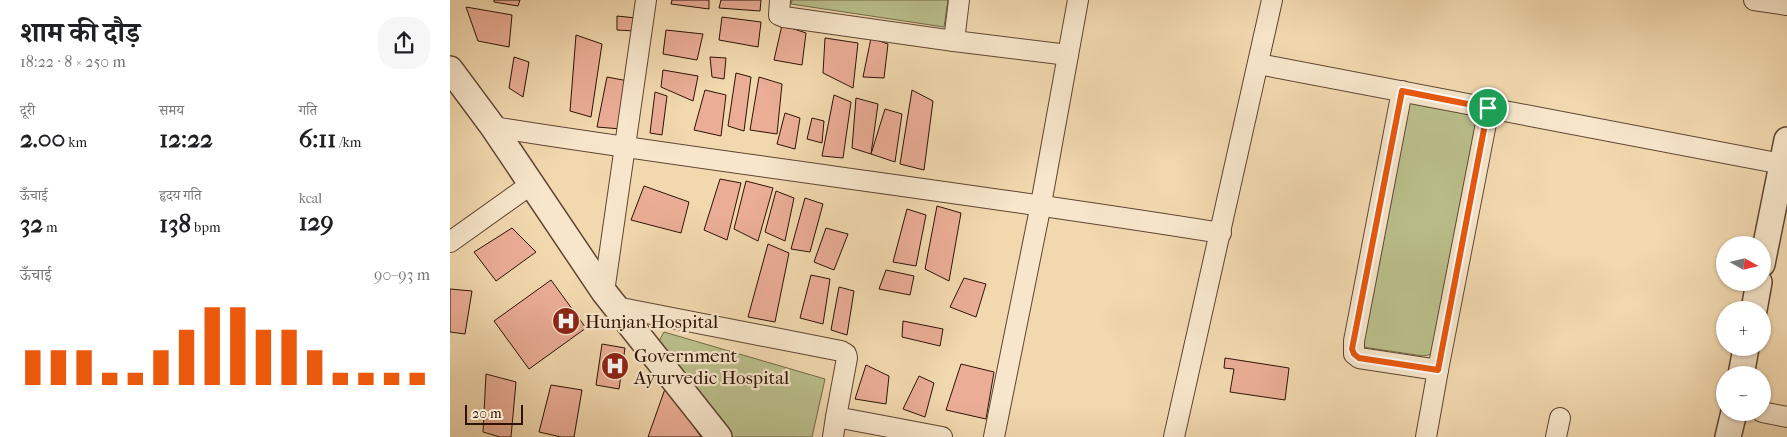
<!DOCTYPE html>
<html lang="hi">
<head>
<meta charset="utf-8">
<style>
	body { margin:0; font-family:"IM FELL French Canon","Noto Serif Devanagari",serif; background:#f6f6f6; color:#202124; height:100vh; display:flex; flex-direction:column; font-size:19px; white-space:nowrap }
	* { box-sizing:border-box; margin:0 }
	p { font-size:16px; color:#757577 }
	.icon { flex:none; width:28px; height:28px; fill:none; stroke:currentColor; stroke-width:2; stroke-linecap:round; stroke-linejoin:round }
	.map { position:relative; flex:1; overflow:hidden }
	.details { display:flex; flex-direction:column; background:#fff; width:450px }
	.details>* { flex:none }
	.needle { width:32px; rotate:98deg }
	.controls { position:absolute; left:1266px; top:236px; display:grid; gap:10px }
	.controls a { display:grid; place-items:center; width:55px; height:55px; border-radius:50%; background:#fff; box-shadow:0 1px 4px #0004; font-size:25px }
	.scale { position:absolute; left:15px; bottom:12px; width:58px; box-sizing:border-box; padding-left:5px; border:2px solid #2d1305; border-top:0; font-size:14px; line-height:18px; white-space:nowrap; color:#2d1305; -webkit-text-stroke:4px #f7e6cb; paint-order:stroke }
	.pin { position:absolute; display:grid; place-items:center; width:42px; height:42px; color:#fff; margin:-21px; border:2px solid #fff; border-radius:50%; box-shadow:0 1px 5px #0007 }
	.round { display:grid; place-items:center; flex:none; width:52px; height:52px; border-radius:20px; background:#f6f6f6 }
	.summary { display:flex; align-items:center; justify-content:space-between; height:85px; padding:0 20px }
	h1 { font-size:28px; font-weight:700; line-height:38px }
	.metrics { display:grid; grid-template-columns:repeat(3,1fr); gap:8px; height:85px; padding:5px 20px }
	.metrics div { display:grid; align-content:center }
	.metrics b { font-size:25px; font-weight:700 }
	.metrics small { font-size:14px; font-weight:400 }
	.metrics p { font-size:14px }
	.chart { height:140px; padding:10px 20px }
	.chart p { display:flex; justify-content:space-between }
	.chart svg { width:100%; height:90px; margin-top:5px; stroke:#ea580c; stroke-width:6 }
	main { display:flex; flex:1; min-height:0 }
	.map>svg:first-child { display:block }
	.green { fill:#babf8b; stroke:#746948 }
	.building { fill:#ebad96; stroke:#2d1305 }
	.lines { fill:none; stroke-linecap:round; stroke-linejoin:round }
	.minor-casing { stroke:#5e4430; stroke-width:22 }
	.tertiary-casing { stroke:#5e4430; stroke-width:28 }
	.minor { stroke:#f7e6cb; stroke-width:20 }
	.tertiary { stroke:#f7e6cb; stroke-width:25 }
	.route-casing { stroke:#fff; stroke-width:10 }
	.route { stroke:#ea580c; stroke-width:6 }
	.labels { text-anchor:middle; stroke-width:4.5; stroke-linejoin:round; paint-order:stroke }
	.poi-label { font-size:19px; fill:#2d1305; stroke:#f7e6cb; text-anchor:start }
</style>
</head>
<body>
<main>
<section class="details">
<div class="summary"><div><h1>शाम की दौड़</h1><p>18:22 · 8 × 250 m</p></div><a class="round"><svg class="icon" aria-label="share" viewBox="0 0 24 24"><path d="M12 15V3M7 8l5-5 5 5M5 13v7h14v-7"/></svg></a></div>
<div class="metrics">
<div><p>दूरी</p><b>2.00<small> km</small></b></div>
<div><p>समय</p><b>12:22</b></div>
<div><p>गति</p><b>6:11<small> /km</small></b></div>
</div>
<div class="metrics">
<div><p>ऊँचाई</p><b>32<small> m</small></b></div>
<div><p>हृदय गति</p><b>138<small> bpm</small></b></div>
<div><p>kcal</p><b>129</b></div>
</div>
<div class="chart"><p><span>ऊँचाई</span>90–93 m</p>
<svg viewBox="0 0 160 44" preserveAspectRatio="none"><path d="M5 44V27M15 44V27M25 44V27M35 44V38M45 44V38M55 44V27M65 44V17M75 44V6M85 44V6M95 44V17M105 44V17M115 44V27M125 44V38M135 44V38M145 44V38M155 44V38"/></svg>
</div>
</section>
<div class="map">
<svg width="1337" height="437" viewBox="0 0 1337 437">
	<rect width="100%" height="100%" fill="#f2d8af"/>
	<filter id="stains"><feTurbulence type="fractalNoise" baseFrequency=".004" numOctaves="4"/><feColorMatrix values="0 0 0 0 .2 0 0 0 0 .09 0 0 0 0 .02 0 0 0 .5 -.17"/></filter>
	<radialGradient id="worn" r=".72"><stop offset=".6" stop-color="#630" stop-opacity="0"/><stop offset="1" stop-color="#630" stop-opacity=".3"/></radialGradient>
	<!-- green -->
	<g class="green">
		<path d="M342 0H498L494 27 341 4Z"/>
		<path d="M960 96 1031 110 983 354 973 356 913 347Z"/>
		<path d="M214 332 375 379 362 437H282L209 341Z"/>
	</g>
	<!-- building -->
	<g class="building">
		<path d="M44 0H70L68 6 44 2Z"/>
		<path d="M222 0H259V9L221 4Z"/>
		<path d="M271 0H311L310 11 269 8Z"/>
		<path d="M16 7 62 15 59 47 28 41Z"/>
		<path d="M167 16 186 18 185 31 167 30Z"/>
		<path d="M272 17 311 22 308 47 269 40Z"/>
		<path d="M332 25 356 33 352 65 324 60Z"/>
		<path d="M216 30 253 34 247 60 213 54Z"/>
		<path d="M126 35 152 44 141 117 120 111Z"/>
		<path d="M375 38 408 43 403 88 373 73Z"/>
		<path d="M421 38 438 44 434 78 413 77Z"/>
		<path d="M64 57 79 62 73 97 59 88Z"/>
		<path d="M260 57 276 58 274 79 262 77Z"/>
		<path d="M213 70 248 76 243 101 211 87Z"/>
		<path d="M286 73 301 77 294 131 278 126Z"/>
		<path d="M157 77 178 81 171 129 147 127Z"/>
		<path d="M309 77 332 84 327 134 300 130Z"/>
		<path d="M255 90 276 95 271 136 244 130Z"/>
		<path d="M462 90 483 101 474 170 450 164Z"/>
		<path d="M205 92 217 96 212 135 200 133Z"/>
		<path d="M384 95 401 102 393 158 372 156Z"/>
		<path d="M406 98 428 104 421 154 402 148Z"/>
		<path d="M435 109 452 114 445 162 421 154Z"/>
		<path d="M335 113 350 118 345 149 327 144Z"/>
		<path d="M362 118 374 121 372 143 357 139Z"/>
		<path d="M270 179 291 183 277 240 254 230Z"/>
		<path d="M296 181 323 188 308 241 284 229Z"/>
		<path d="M194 186 239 202 231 233 181 220Z"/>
		<path d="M326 191 344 198 335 241 315 232Z"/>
		<path d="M355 198 373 204 360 252 341 249Z"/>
		<path d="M487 206 511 213 499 281 475 269Z"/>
		<path d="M457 209 476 215 466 266 443 262Z"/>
		<path d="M62 228 86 252 46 281 24 252Z"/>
		<path d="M376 228 398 234 384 270 364 262Z"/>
		<path d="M318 244 339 253 325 322 298 317Z"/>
		<path d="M436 270 464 276 460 295 429 289Z"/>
		<path d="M361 275 380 279 373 324 350 318Z"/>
		<path d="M514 278 536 284 526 317 500 307Z"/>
		<path d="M101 280 136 328 79 369 44 321Z"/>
		<path d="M389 287 404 291 397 335 381 330Z"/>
		<path d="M0 289 22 291 15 334 0 332Z"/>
		<path d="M453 321 493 329 490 346 452 337Z"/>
		<path d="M152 344 175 348 169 389 146 385Z"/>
		<path d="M775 358 839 368 835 400 780 392 784 369 774 368Z"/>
		<path d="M511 364 544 372 536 419 496 410Z"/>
		<path d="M416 365 439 376 436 404 405 399Z"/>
		<path d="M36 374 66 382 61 437H50L33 432Z"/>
		<path d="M469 376 484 383 475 417 453 409Z"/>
		<path d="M101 385 132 390 124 437H111L89 432Z"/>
		<path d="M216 386 251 437H198Z"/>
	</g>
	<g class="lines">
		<!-- minor casing -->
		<g class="minor-casing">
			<g id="minor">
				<path d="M330 0 329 15 334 17 504 41"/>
				<path d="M509 0 504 41 618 55"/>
				<path d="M1304 0 1337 5"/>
				<path d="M808 64 1332 164"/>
				<path d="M952 91 904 341V354L909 358 988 370 1039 108"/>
				<path d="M43 127C285 165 529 194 771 233"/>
				<path d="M0 242 80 185"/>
				<path d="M154 292 196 0"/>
				<path d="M166 307 391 351 396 354 397 358 386 417 492 437"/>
				<path d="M1312 412 1337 417"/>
				<path d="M383 437 386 417"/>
				<path d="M544 437 591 204 628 0"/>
				<path d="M724 437 822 0"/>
				<path d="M976 437 988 370"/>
				<path d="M1106 437 1110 418"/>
			</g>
		</g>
		<!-- tertiary casing -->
		<g class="tertiary-casing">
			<g id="tertiary">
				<path d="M0 69 43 127 154 292 269 437"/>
				<path d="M1312 264 1337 140"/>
				<path d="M1304 310 1309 282"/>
				<path d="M1291 375 1296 348"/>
				<path d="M1278 437 1284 412"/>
			</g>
		</g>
		<!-- minor -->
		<use href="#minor" class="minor"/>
		<!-- tertiary -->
		<use href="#tertiary" class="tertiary"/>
	</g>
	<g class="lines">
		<!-- route casing -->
		<g class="route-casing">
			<path id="route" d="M952 91 1038 108 988 370 909 358 904 354 902 349Z"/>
		</g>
		<!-- route -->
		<use href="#route" class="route"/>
	</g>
	<!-- icons -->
	<defs>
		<g id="hospital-disc" transform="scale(1.4375)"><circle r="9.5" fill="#8f2418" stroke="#f7e6cb"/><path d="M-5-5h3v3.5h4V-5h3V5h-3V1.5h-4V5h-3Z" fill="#fff"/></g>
	</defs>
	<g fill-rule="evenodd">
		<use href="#hospital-disc" x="116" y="321"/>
		<use href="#hospital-disc" x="165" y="366"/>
	</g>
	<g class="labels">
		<!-- poi labels -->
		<g class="poi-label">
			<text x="135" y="328">Hunjan Hospital</text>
			<text x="184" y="362">Government<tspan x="184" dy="22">Ayurvedic Hospital</tspan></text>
		</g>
	</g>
	<rect width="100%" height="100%" filter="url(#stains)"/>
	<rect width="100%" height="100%" fill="url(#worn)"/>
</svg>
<div class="controls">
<a><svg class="needle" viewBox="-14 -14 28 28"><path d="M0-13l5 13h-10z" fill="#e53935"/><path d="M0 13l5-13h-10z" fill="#757577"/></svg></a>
<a>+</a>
<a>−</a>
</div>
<div class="scale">20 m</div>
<div class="pin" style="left:1038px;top:108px;background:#1e9e55"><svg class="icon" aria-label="arrive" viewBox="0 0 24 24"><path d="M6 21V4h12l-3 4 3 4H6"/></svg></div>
</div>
</main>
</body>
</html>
